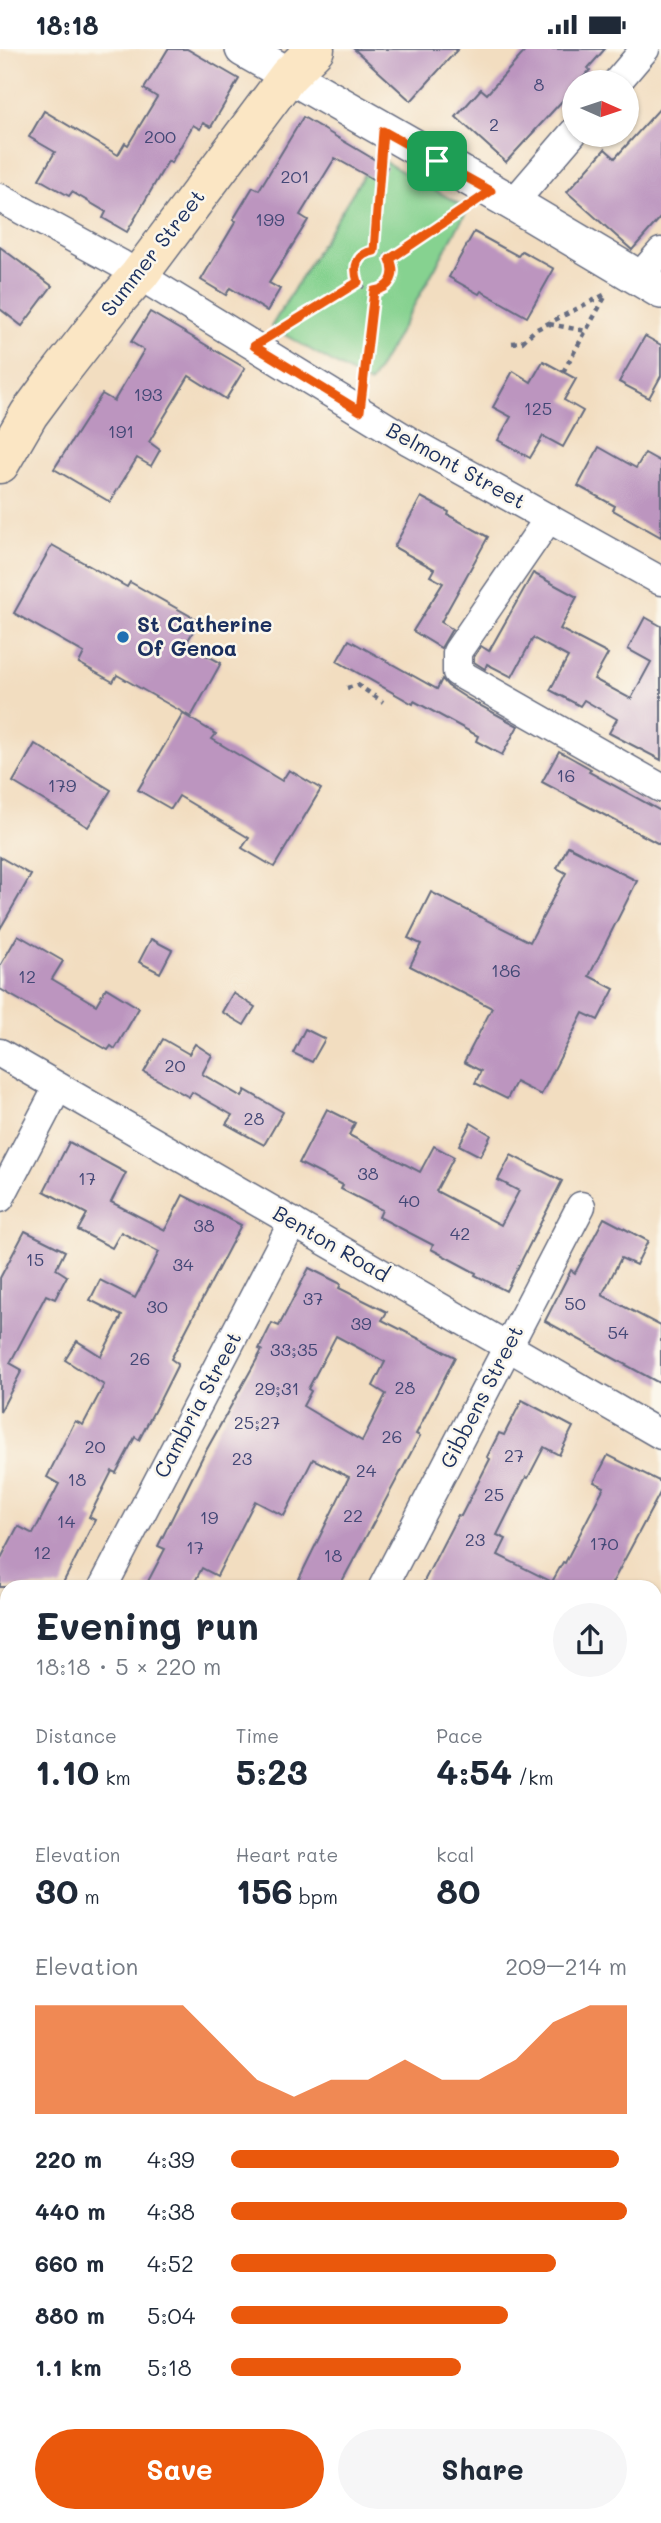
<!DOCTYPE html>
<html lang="en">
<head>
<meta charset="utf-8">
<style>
	body { margin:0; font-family:Mali,sans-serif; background:#f6f6f7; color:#1f2937; height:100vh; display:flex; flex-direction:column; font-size:26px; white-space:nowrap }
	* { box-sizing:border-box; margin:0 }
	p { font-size:23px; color:#747a83 }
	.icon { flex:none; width:38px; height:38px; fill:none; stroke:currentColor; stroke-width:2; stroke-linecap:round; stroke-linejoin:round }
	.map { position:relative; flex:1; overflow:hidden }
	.side { position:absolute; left:0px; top:1531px; width:662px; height:943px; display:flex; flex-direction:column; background:#fff; border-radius:21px 21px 0 0; box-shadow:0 2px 5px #0004 }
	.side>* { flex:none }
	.needle { width:46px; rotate:93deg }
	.fabs { position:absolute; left:562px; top:21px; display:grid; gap:14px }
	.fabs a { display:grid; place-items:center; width:77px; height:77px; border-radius:50%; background:#fff; box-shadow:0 2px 5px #0004; font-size:35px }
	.pin { position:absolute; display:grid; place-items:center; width:60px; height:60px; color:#fff; margin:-30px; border-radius:14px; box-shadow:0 4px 10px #0006 }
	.round { display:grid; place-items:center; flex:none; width:74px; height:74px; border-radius:37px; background:#f6f6f7 }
	.headline { display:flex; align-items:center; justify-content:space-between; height:119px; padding:0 35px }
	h1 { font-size:38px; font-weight:800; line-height:52px }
	.figures { display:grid; grid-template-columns:repeat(3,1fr); gap:10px; height:119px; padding:7px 35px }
	.figures div { display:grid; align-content:center }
	.figures b { font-size:35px; font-weight:800 }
	.figures small { font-size:19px; font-weight:400 }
	.figures p { font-size:19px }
	.chart { height:196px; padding:14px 35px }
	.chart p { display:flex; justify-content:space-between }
	.chart svg { width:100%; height:126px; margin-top:7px; fill:#ea580c; opacity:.7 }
	.primary-button { display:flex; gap:14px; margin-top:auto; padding:14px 35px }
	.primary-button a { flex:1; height:80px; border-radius:42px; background:#ea580c; color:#fff; font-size:28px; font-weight:800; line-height:80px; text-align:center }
	.primary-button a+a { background:#f6f6f7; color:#1f2937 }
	ul { padding:0 35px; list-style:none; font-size:23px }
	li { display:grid; grid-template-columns:112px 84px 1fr; align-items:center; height:52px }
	li i { height:18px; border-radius:9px; background:#ea580c }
	.status { display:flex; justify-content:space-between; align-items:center; height:49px; padding:0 35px; background:#fff; direction:ltr }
	.status svg { height:19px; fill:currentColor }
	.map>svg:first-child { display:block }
	.green { fill:#86d290; stroke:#508077; stroke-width:2 }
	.building { fill:#bc95bf; fill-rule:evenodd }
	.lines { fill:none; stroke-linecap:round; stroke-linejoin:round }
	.minor-casing { stroke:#666c80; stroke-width:31 }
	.tertiary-casing { stroke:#666c80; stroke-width:38 }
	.secondary-casing { stroke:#666c80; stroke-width:41 }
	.path { stroke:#666c80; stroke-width:4.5; stroke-dasharray:5 5; stroke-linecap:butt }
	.minor { stroke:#fff; stroke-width:28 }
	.tertiary { stroke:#fff; stroke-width:35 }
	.secondary { stroke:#fbe6c4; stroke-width:38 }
	.route-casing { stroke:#fff; stroke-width:14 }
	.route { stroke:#ea580c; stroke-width:9 }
	.poi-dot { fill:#1f6fb2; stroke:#fbf7ec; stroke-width:2.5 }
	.labels { text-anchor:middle; stroke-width:5; stroke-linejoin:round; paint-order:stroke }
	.number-label { font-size:18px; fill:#434876 }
	.street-label { font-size:21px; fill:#1b2f5e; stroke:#fbf7ec }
	.poi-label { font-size:21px; font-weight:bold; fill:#1b2f5e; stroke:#fbf7ec; text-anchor:start }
</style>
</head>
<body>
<div class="status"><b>18:18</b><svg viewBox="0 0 49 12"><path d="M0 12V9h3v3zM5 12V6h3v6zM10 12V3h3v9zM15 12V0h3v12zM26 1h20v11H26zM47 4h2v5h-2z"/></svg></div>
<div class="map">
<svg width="661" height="2474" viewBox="0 0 661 2474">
	<rect width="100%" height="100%" fill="#fbf7ec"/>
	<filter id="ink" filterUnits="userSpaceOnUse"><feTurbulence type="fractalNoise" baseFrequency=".0143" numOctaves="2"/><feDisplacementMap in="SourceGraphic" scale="14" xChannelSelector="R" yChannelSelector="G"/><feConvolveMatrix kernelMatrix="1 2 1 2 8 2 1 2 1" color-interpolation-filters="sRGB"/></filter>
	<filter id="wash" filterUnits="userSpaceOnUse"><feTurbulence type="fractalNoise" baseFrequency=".00686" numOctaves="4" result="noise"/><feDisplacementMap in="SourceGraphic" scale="28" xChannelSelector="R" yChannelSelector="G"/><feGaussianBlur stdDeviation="1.57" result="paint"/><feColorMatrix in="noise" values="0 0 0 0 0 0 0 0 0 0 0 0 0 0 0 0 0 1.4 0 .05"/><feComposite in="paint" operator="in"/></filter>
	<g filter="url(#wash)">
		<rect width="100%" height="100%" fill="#f2ddc0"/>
		<!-- green -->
		<path class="green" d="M375 107 468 160 370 335 271 278Z"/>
		<g id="blocks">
			<!-- building -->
			<g class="building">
				<path d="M168 0H187L239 30 211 78 203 74 200 80 193 76 171 114 168 112 127 183 103 169 106 163 72 143 69 147 39 130 55 103 29 88 44 62 118 106 125 94 128 96 157 48 144 40Z"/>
				<path d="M354 0H458L411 52Z"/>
				<path d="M527 0H605L588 19 590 21 579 33H574V39L506 113 456 68 481 40 487 45Z"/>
				<path d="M661 58V168L632 201 567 143 605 100 615 109Z"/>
				<path d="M303 68 387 118 378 133 335 109 300 166 308 171 269 234 280 240 267 262 230 239 226 246 201 231 236 172 233 171 253 138 259 141Z"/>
				<path d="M474 183 518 207 522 202 554 220 527 268 481 242 479 245 449 228Z"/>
				<path d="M0 198 52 237 22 277 0 260Z"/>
				<path d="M150 263 245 319 226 350 189 327 149 393 160 401 151 417 137 409 110 453 54 420 102 345 114 352 144 301 131 293Z"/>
				<path d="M645 287 661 296V327L649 349 619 333Z"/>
				<path d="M543 312 576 330 564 351 583 362 563 398 543 387 530 409 498 391 511 368 493 358 513 322 531 333Z"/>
				<path d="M599 398 636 419 645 404 661 413V488L613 461 615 457 578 437Z"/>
				<path d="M421 448 449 463 448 466 488 488 441 573 452 580 441 599 413 582 443 534 430 527 434 520 394 498Z"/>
				<path d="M52 496 127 538 130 533 199 572 186 595 221 614 191 668 117 626 113 633 79 614 84 604 14 564Z"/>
				<path d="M533 524 577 548 560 580 608 605 594 630 631 650 651 613 628 600 645 568 661 577V711L609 684 617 670 584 651 580 657 550 641 568 608 533 589 512 628 487 615 485 620 474 613V608L481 597 489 602Z"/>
				<path d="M349 591 437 640 442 630 448 637 468 650 518 677 502 706 476 692 478 687 414 652 413 655 337 612Z"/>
				<path d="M183 665 216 685 212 690 282 732 289 721 321 740 274 818 242 799 249 789 179 747 171 760 138 741Z"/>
				<path d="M35 695 111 741 88 778 13 733Z"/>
				<path d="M559 702 591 720 589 723 661 762V796L542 733Z"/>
				<path d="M568 797 637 832 589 927 614 940 598 971 583 964 541 1046 516 1033 507 1050 475 1034 481 1022 464 1013 492 959 410 917 421 895 408 889 431 843 530 893 566 824 557 819Z"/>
				<path d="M0 808 31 826 0 880Z"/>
				<path d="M18 886 63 912 52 930 96 956 106 939 139 959 115 1000 111 997 108 1001 0 940V917Z"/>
				<path d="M151 890 172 901 160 924 139 913Z"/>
				<path d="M233 944 255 958 244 976 222 963Z"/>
				<path d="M305 980 325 990 312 1013 293 1004Z"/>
				<path d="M163 990 189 1005 195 995 212 1006 202 1025 242 1048 245 1041 283 1063 264 1096 226 1075 232 1066 192 1043 189 1048 144 1023Z"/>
				<path d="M327 1060 355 1074 349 1086 420 1123 434 1097 454 1108 436 1142 501 1176 519 1142 498 1131 511 1106 562 1132 506 1242 475 1226 476 1224 431 1200 433 1196 379 1168 382 1161 341 1140 343 1136 299 1114Z"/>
				<path d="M471 1074 491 1086 480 1107 459 1096Z"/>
				<path d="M69 1093 126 1124 111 1153 165 1181 183 1146 241 1176 171 1310 178 1315 162 1347 139 1391 135 1388 116 1424 112 1422 89 1468 95 1471 61 1538H0V1511L18 1477 33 1485 59 1435 47 1428 75 1372 83 1376 104 1336 65 1311 77 1292 101 1307 122 1267 90 1251 100 1231 135 1249 159 1203 121 1183 112 1199 78 1181 87 1165 44 1142Z"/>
				<path d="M604 1169 648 1192 636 1216 621 1209 602 1246 661 1277V1335L545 1272 571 1221 575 1224Z"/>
				<path d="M25 1182 65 1202 56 1220 67 1227 55 1250 46 1246 10 1314 22 1321 0 1363V1229Z"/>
				<path d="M309 1219 341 1235 339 1239 387 1263 382 1271 455 1308 416 1385 420 1387 339 1538H295L349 1428 313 1410 284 1467 255 1452 217 1527 202 1519 192 1538H145L165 1500 158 1497 202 1409 262 1301 259 1300 272 1274 279 1277ZM336 1287 385 1313 373 1337 386 1345 362 1392 303 1357 311 1342 308 1340Z"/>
				<path d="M522 1351 573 1378 559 1406 544 1398 528 1429 526 1428 497 1486 506 1490 498 1506 552 1533 563 1513 565 1514 604 1438 594 1433 608 1406 661 1433V1442L610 1538H421L458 1466 461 1467 490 1410 487 1408 499 1384 504 1386Z"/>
			</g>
		</g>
	</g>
	<g filter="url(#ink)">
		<use href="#blocks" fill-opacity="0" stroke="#666c80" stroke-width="2"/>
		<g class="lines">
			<!-- minor casing -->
			<g class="minor-casing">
				<g id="minor">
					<path d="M617 33 645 0"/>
					<path d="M0 149 119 214 409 392 661 532"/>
					<path d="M513 154 574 83"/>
					<path d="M639 228 661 203"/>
					<path d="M549 469 457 603V623L661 739"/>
					<path d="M0 1004 661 1386"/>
					<path d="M0 1149 58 1038"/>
					<path d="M103 1538 293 1173"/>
					<path d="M383 1538 581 1157"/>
					<path d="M654 1748 661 1752"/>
					<path d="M0 2185 7 2172"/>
					<path d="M654 2247 661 2235"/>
					<path d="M654 2367 661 2371"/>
					<path d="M254 2468 265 2474"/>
				</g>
			</g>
			<!-- tertiary casing -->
			<g class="tertiary-casing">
				<g id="tertiary">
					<path d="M243 0 513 154 661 242"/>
					<path d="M0 1709 7 1713"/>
					<path d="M654 2101 661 2105"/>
				</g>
			</g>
			<!-- secondary casing -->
			<g class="secondary-casing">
				<g id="secondary">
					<path d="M0 415 29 365 52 334 115 253 139 226 288 27 315 0"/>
					<path d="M654 1583 661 1570"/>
					<path d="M190 2474 194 2468"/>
				</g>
			</g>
			<!-- path -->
			<g class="path">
				<path d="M374 202 381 112"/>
				<circle cx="374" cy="222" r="19"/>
				<path d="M390 210 465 159"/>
				<path d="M549 275 586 282"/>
				<path d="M278 282 358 233"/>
				<path d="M512 294 522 293 535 281 606 245"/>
				<path d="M563 323 605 248"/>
				<path d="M363 334 374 241"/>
				<path d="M347 639 358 636 383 653"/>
			</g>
			<!-- minor -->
			<use href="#minor" class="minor"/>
			<!-- tertiary -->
			<use href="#tertiary" class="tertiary"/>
			<!-- secondary -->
			<use href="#secondary" class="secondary"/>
		</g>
	</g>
	<g class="lines" filter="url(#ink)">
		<!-- route casing -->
		<g class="route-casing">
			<path id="route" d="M383 82 491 142 390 210C397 226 391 239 374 242L360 362 254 297 358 233C353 218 356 205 374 202Z"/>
		</g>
		<!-- route -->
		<use href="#route" class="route"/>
	</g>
	<!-- markers -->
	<circle class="poi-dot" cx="123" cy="588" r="7"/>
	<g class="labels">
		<!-- number labels -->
		<g class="number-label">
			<text x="539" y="42">8</text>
			<text x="494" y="82">2</text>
			<text x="160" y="94">200</text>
			<text x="295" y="134">201</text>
			<text x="270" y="177">199</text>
			<text x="148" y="352">193</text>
			<text x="538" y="366">125</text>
			<text x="121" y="389">191</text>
			<text x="566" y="733">16</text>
			<text x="62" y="743">179</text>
			<text x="506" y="928">186</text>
			<text x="27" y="934">12</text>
			<text x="175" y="1023">20</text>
			<text x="254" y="1076">28</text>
			<text x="368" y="1131">38</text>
			<text x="87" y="1136">17</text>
			<text x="409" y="1158">40</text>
			<text x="204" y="1183">38</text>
			<text x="460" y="1191">42</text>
			<text x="35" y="1217">15</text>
			<text x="183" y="1222">34</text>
			<text x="313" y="1256">37</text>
			<text x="575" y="1261">50</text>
			<text x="157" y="1264">30</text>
			<text x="361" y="1281">39</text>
			<text x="618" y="1290">54</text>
			<text x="294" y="1307">33;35</text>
			<text x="140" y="1316">26</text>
			<text x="405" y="1345">28</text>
			<text x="277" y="1346">29;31</text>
			<text x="257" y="1380">25;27</text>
			<text x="392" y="1394">26</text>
			<text x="95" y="1404">20</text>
			<text x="514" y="1413">27</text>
			<text x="242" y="1416">23</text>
			<text x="366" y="1428">24</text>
			<text x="77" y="1437">18</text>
			<text x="494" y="1452">25</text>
			<text x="353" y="1473">22</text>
			<text x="209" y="1475">19</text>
			<text x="66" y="1479">14</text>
			<text x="475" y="1497">23</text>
			<text x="604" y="1501">170</text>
			<text x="195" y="1505">17</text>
			<text x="42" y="1510">12</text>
			<text x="333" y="1513">18</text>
		</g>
		<!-- street labels -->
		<g class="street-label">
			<text transform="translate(153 204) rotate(-52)" y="7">Summer Street</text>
			<text transform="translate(456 417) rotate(29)" y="7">Belmont Street</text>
			<text transform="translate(331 1195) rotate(30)" y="7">Benton Road</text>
			<text transform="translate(482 1348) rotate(-63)" y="7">Gibbens Street</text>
			<text transform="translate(198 1356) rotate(-62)" y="7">Cambria Street</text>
		</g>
		<!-- poi labels -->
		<g class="poi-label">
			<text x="137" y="583">St Catherine<tspan x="137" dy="24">Of Genoa</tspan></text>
		</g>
	</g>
</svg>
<div class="fabs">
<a><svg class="needle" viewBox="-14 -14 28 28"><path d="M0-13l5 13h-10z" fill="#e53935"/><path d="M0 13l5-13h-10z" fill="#747a83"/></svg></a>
</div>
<div class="pin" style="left:437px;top:112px;background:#1e9e55"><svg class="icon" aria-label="arrive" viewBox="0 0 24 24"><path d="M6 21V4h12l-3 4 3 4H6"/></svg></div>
<section class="side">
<div class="headline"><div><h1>Evening run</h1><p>18:18 · 5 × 220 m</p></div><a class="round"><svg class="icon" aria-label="share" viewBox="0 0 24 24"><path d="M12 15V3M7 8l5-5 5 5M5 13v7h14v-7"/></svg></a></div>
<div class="figures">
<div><p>Distance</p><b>1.10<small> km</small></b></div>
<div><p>Time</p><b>5:23</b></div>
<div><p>Pace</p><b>4:54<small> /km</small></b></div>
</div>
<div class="figures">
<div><p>Elevation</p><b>30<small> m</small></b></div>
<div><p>Heart rate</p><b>156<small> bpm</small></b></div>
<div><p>kcal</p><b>80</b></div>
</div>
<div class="chart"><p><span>Elevation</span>209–214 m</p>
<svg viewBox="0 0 160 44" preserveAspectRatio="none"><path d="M0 44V6L10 6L20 6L30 6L40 6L50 19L60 32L70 38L80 32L90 32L100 25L110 32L120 32L130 25L140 12L150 6L160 6V44z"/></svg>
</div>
<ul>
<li><b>220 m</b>4:39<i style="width:98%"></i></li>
<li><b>440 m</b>4:38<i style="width:100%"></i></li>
<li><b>660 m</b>4:52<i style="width:82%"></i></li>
<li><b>880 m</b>5:04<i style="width:70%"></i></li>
<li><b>1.1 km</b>5:18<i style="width:58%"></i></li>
</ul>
<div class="primary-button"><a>Save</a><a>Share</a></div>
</section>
</div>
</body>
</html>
